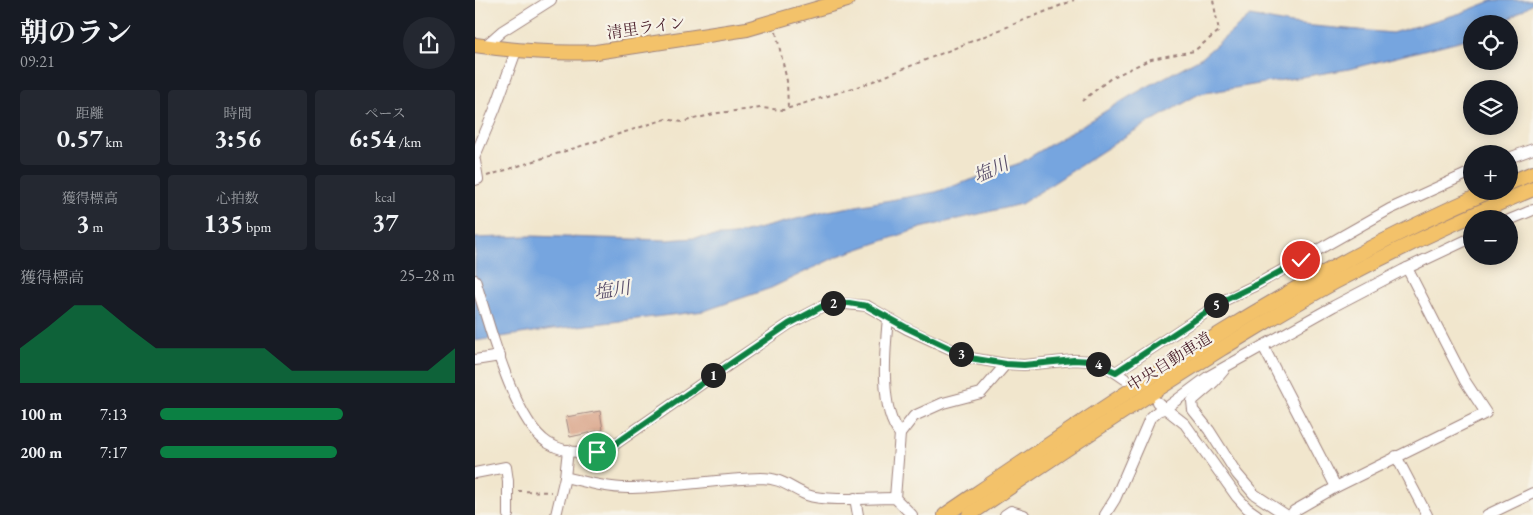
<!DOCTYPE html>
<html lang="ja">
<head>
<meta charset="utf-8">
<style>
	body { margin:0; font-family:"EB Garamond","Noto Serif JP",serif; background:#242831; color:#f1f3f6; height:100vh; display:flex; flex-direction:column; font-size:19px; white-space:nowrap }
	* { box-sizing:border-box; margin:0 }
	p { font-size:16px; color:#9ea1a6 }
	.icon { flex:none; width:28px; height:28px; fill:none; stroke:currentColor; stroke-width:2; stroke-linecap:round; stroke-linejoin:round }
	.map { position:relative; flex:1; overflow:hidden }
	.drawer { display:flex; flex-direction:column; background:#171b24; width:475px }
	.drawer>* { flex:none }
	.fabs { position:absolute; left:988px; top:15px; display:grid; gap:10px }
	.fabs a { display:grid; place-items:center; width:55px; height:55px; border-radius:50%; background:#171b24; box-shadow:0 2px 12px #0003; font-size:25px }
	.pin { position:absolute; display:grid; place-items:center; width:42px; height:42px; color:#fff; margin:-21px; border:2px solid #fff; border-radius:50%; box-shadow:0 1px 5px #0007 }
	.km { position:absolute; width:25px; height:25px; margin:-12px; border-radius:50%; background:#222; color:#fff; font-size:14px; line-height:25px; text-align:center }
	.round { display:grid; place-items:center; flex:none; width:52px; height:52px; border-radius:26px; background:#242831 }
	.summary { display:flex; align-items:center; justify-content:space-between; height:85px; padding:0 20px }
	h1 { font-size:28px; font-weight:700; line-height:38px }
	.metrics { display:grid; grid-template-columns:repeat(3,1fr); gap:8px; height:85px; padding:5px 20px }
	.metrics div { display:grid; align-content:center; border-radius:5px; background:#242831; text-align:center }
	.metrics b { font-size:25px; font-weight:700 }
	.metrics small { font-size:14px; font-weight:400 }
	.metrics p { font-size:14px }
	.chart { height:140px; padding:10px 20px }
	.chart p { display:flex; justify-content:space-between }
	.chart svg { width:100%; height:90px; margin-top:5px; fill:#0b8043; opacity:.7 }
	ul { padding:0 20px; list-style:none; font-size:16px }
	li { display:grid; grid-template-columns:80px 60px 1fr; align-items:center; height:38px }
	li i { height:12px; border-radius:6px; background:#0b8043 }
	main { display:flex; flex:1; min-height:0 }
	.map>svg:first-child { display:block }
	.water { fill:#76a5df; stroke:#606285 }
	.building { fill:#daa68b }
	.lines { fill:none; stroke-linecap:round; stroke-linejoin:round }
	.minor-casing { stroke:#9e827c; stroke-width:12 }
	.highway-casing { stroke:#9e827c; stroke-width:16 }
	.path { stroke:#9e827c; stroke-width:2; stroke-dasharray:4 4; stroke-linecap:butt }
	.minor { stroke:#fff; stroke-width:10 }
	.highway { stroke:#f3c26a; stroke-width:14 }
	.route-casing { stroke:#fff; stroke-width:10 }
	.route { stroke:#0b8043; stroke-width:6 }
	.labels { text-anchor:middle; stroke-width:4.5; stroke-linejoin:round; paint-order:stroke }
	.street-label { font-size:16px; fill:#4a1f2b; stroke:#f7f3e8 }
	.water-label { font-size:18px; font-style:italic; fill:#594e6a; stroke:#f7f3e8 }
</style>
</head>
<body>
<main>
<section class="drawer">
<div class="summary"><div><h1>朝のラン</h1><p>09:21</p></div><a class="round"><svg class="icon" aria-label="share" viewBox="0 0 24 24"><path d="M12 15V3M7 8l5-5 5 5M5 13v7h14v-7"/></svg></a></div>
<div class="metrics">
<div><p>距離</p><b>0.57<small> km</small></b></div>
<div><p>時間</p><b>3:56</b></div>
<div><p>ペース</p><b>6:54<small> /km</small></b></div>
</div>
<div class="metrics">
<div><p>獲得標高</p><b>3<small> m</small></b></div>
<div><p>心拍数</p><b>135<small> bpm</small></b></div>
<div><p>kcal</p><b>37</b></div>
</div>
<div class="chart"><p><span>獲得標高</span>25–28 m</p>
<svg viewBox="0 0 160 44" preserveAspectRatio="none"><path d="M0 44V27L10 17L20 6L30 6L40 17L50 27L60 27L70 27L80 27L90 27L100 38L110 38L120 38L130 38L140 38L150 38L160 27V44z"/></svg>
</div>
<ul>
<li><b>100 m</b>7:13<i style="width:62%"></i></li>
<li><b>200 m</b>7:17<i style="width:60%"></i></li>
</ul>
</section>
<div class="map">
<svg width="1058" height="515" viewBox="0 0 1058 515">
	<rect width="100%" height="100%" fill="#f7f3e8"/>
	<filter id="ink" filterUnits="userSpaceOnUse"><feTurbulence type="fractalNoise" baseFrequency=".02" numOctaves="2"/><feDisplacementMap in="SourceGraphic" scale="10" xChannelSelector="R" yChannelSelector="G"/><feConvolveMatrix kernelMatrix="1 2 1 2 8 2 1 2 1" color-interpolation-filters="sRGB"/></filter>
	<filter id="wash" filterUnits="userSpaceOnUse"><feTurbulence type="fractalNoise" baseFrequency=".0096" numOctaves="4" result="noise"/><feDisplacementMap in="SourceGraphic" scale="20" xChannelSelector="R" yChannelSelector="G"/><feGaussianBlur stdDeviation="1.12" result="paint"/><feColorMatrix in="noise" values="0 0 0 0 0 0 0 0 0 0 0 0 0 0 0 0 0 1.4 0 .05"/><feComposite in="paint" operator="in"/></filter>
	<g filter="url(#wash)">
		<rect width="100%" height="100%" fill="#f1e6cd"/>
		<!-- water -->
		<path class="water" d="M1019 0H1058V3L1027 24H996V38L874 69 724 94 654 134 546 204 446 228 363 256 296 288 229 311 78 329 0 341V238L55 236 192 240 259 235 353 211 461 192 545 163 657 95 727 57 775 16 816 24 917 33 986 13Z"/>
		<g id="blocks">
			<!-- building -->
			<path class="building" d="M125 411 128 430 95 437 91 417Z"/>
		</g>
	</g>
	<g filter="url(#ink)">
		<use href="#blocks" fill-opacity="0" stroke="#9e827c" stroke-width="1"/>
		<g class="lines">
			<!-- minor casing -->
			<g class="minor-casing">
				<g id="minor">
					<path d="M10 46 27 31 76 0"/>
					<path d="M0 156 20 109 41 51"/>
					<path d="M1034 158 1058 149"/>
					<path d="M0 161 3 179 0 180"/>
					<path d="M1034 220 1058 210"/>
					<path d="M0 280C13 320 38 421 73 443 93 455 115 454 136 447L255 364 314 324 350 305 360 303 392 306 432 329 495 358 531 364 549 365 599 360 616 361 631 366 650 379"/>
					<path d="M413 318C410 349 404 410 425 434"/>
					<path d="M788 346 861 487"/>
					<path d="M0 360 25 356"/>
					<path d="M749 370 739 382 717 401 718 410 734 430 762 474 779 494 811 515"/>
					<path d="M641 372 750 300 781 285 915 209 996 172"/>
					<path d="M682 402 710 424 762 497 772 508 782 515"/>
					<path d="M921 456 952 515"/>
					<path d="M0 473 31 467 33 481V515"/>
					<path d="M90 477C111 482 135 489 157 488 200 487 243 479 286 478 307 478 315 488 332 495 351 502 398 498 420 498L437 515"/>
					<path d="M380 498 383 515"/>
					<path d="M420 498 425 434 439 416 468 403 506 393 531 364"/>
					<path d="M81 515 90 477 93 450"/>
					<path d="M530 515 536 511 549 515"/>
					<path d="M630 515 640 499 675 418 683 411 691 408 734 376 859 306 928 270 996 238"/>
					<path d="M816 515 819 511 861 487 1011 413 990 381 932 268"/>
					<path d="M1012 515 1058 493"/>
				</g>
			</g>
			<!-- highway casing -->
			<g class="highway-casing">
				<g id="highway">
					<path d="M0 45C40 51 81 54 121 52L272 29 372 0"/>
					<path d="M1034 183 1058 173"/>
					<path d="M470 515C645 396 819 275 1015 191"/>
					<path d="M494 515C577 458 661 402 746 349 784 326 821 303 860 282 924 248 991 217 1058 189"/>
				</g>
			</g>
			<!-- path -->
			<g class="path">
				<path d="M301 32 312 81 313 108"/>
				<path d="M607 101 636 78 676 59 719 51 744 31 738 0"/>
				<path d="M12 176 191 119 207 122 243 113 286 108 308 110 391 84 599 0"/>
				<path d="M43 491 76 492"/>
			</g>
			<!-- minor -->
			<use href="#minor" class="minor"/>
			<!-- highway -->
			<use href="#highway" class="highway"/>
		</g>
	</g>
	<g class="lines" filter="url(#ink)">
		<!-- route casing -->
		<g class="route-casing">
			<path id="route" d="M122 452 136 447 255 364 314 324 350 305 360 303H374L392 306 432 328 495 358 531 364 549 365 599 360 616 361 641 372 750 300 781 285 826 260"/>
		</g>
		<!-- route -->
		<use href="#route" class="route"/>
	</g>
	<g class="labels">
		<!-- street labels -->
		<g class="street-label">
			<text transform="translate(171 27) rotate(-8)" y="6">清里ライン</text>
			<text transform="translate(694 361) rotate(-32)" y="6">中央自動車道</text>
		</g>
		<!-- water labels -->
		<g class="water-label">
			<text transform="translate(516 170) rotate(-24)" y="6">塩川</text>
			<text transform="translate(137 290) rotate(-9)" y="6">塩川</text>
		</g>
	</g>
</svg>
<div class="fabs">
<a><svg class="icon" aria-label="locate" viewBox="0 0 24 24"><circle cx="12" cy="12" r="6"/><path d="M12 2v4M12 18v4M2 12h4M18 12h4"/></svg></a>
<a><svg class="icon" aria-label="layers" viewBox="0 0 24 24"><path d="M12 4l9 5-9 5-9-5zM3 14l9 5 9-5"/></svg></a>
<a>+</a>
<a>−</a>
</div>
<div class="pin" style="left:122px;top:452px;background:#1e9e55"><svg class="icon" aria-label="arrive" viewBox="0 0 24 24"><path d="M6 21V4h12l-3 4 3 4H6"/></svg></div>
<div class="pin" style="left:826px;top:260px;background:#d93025"><svg class="icon" aria-label="check" viewBox="0 0 24 24"><path d="M5 12l5 5 9-10"/></svg></div>
<b class="km" style="left:238px;top:375px">1</b>
<b class="km" style="left:358px;top:303px">2</b>
<b class="km" style="left:486px;top:354px">3</b>
<b class="km" style="left:623px;top:364px">4</b>
<b class="km" style="left:741px;top:305px">5</b>
</div>
</main>
</body>
</html>
